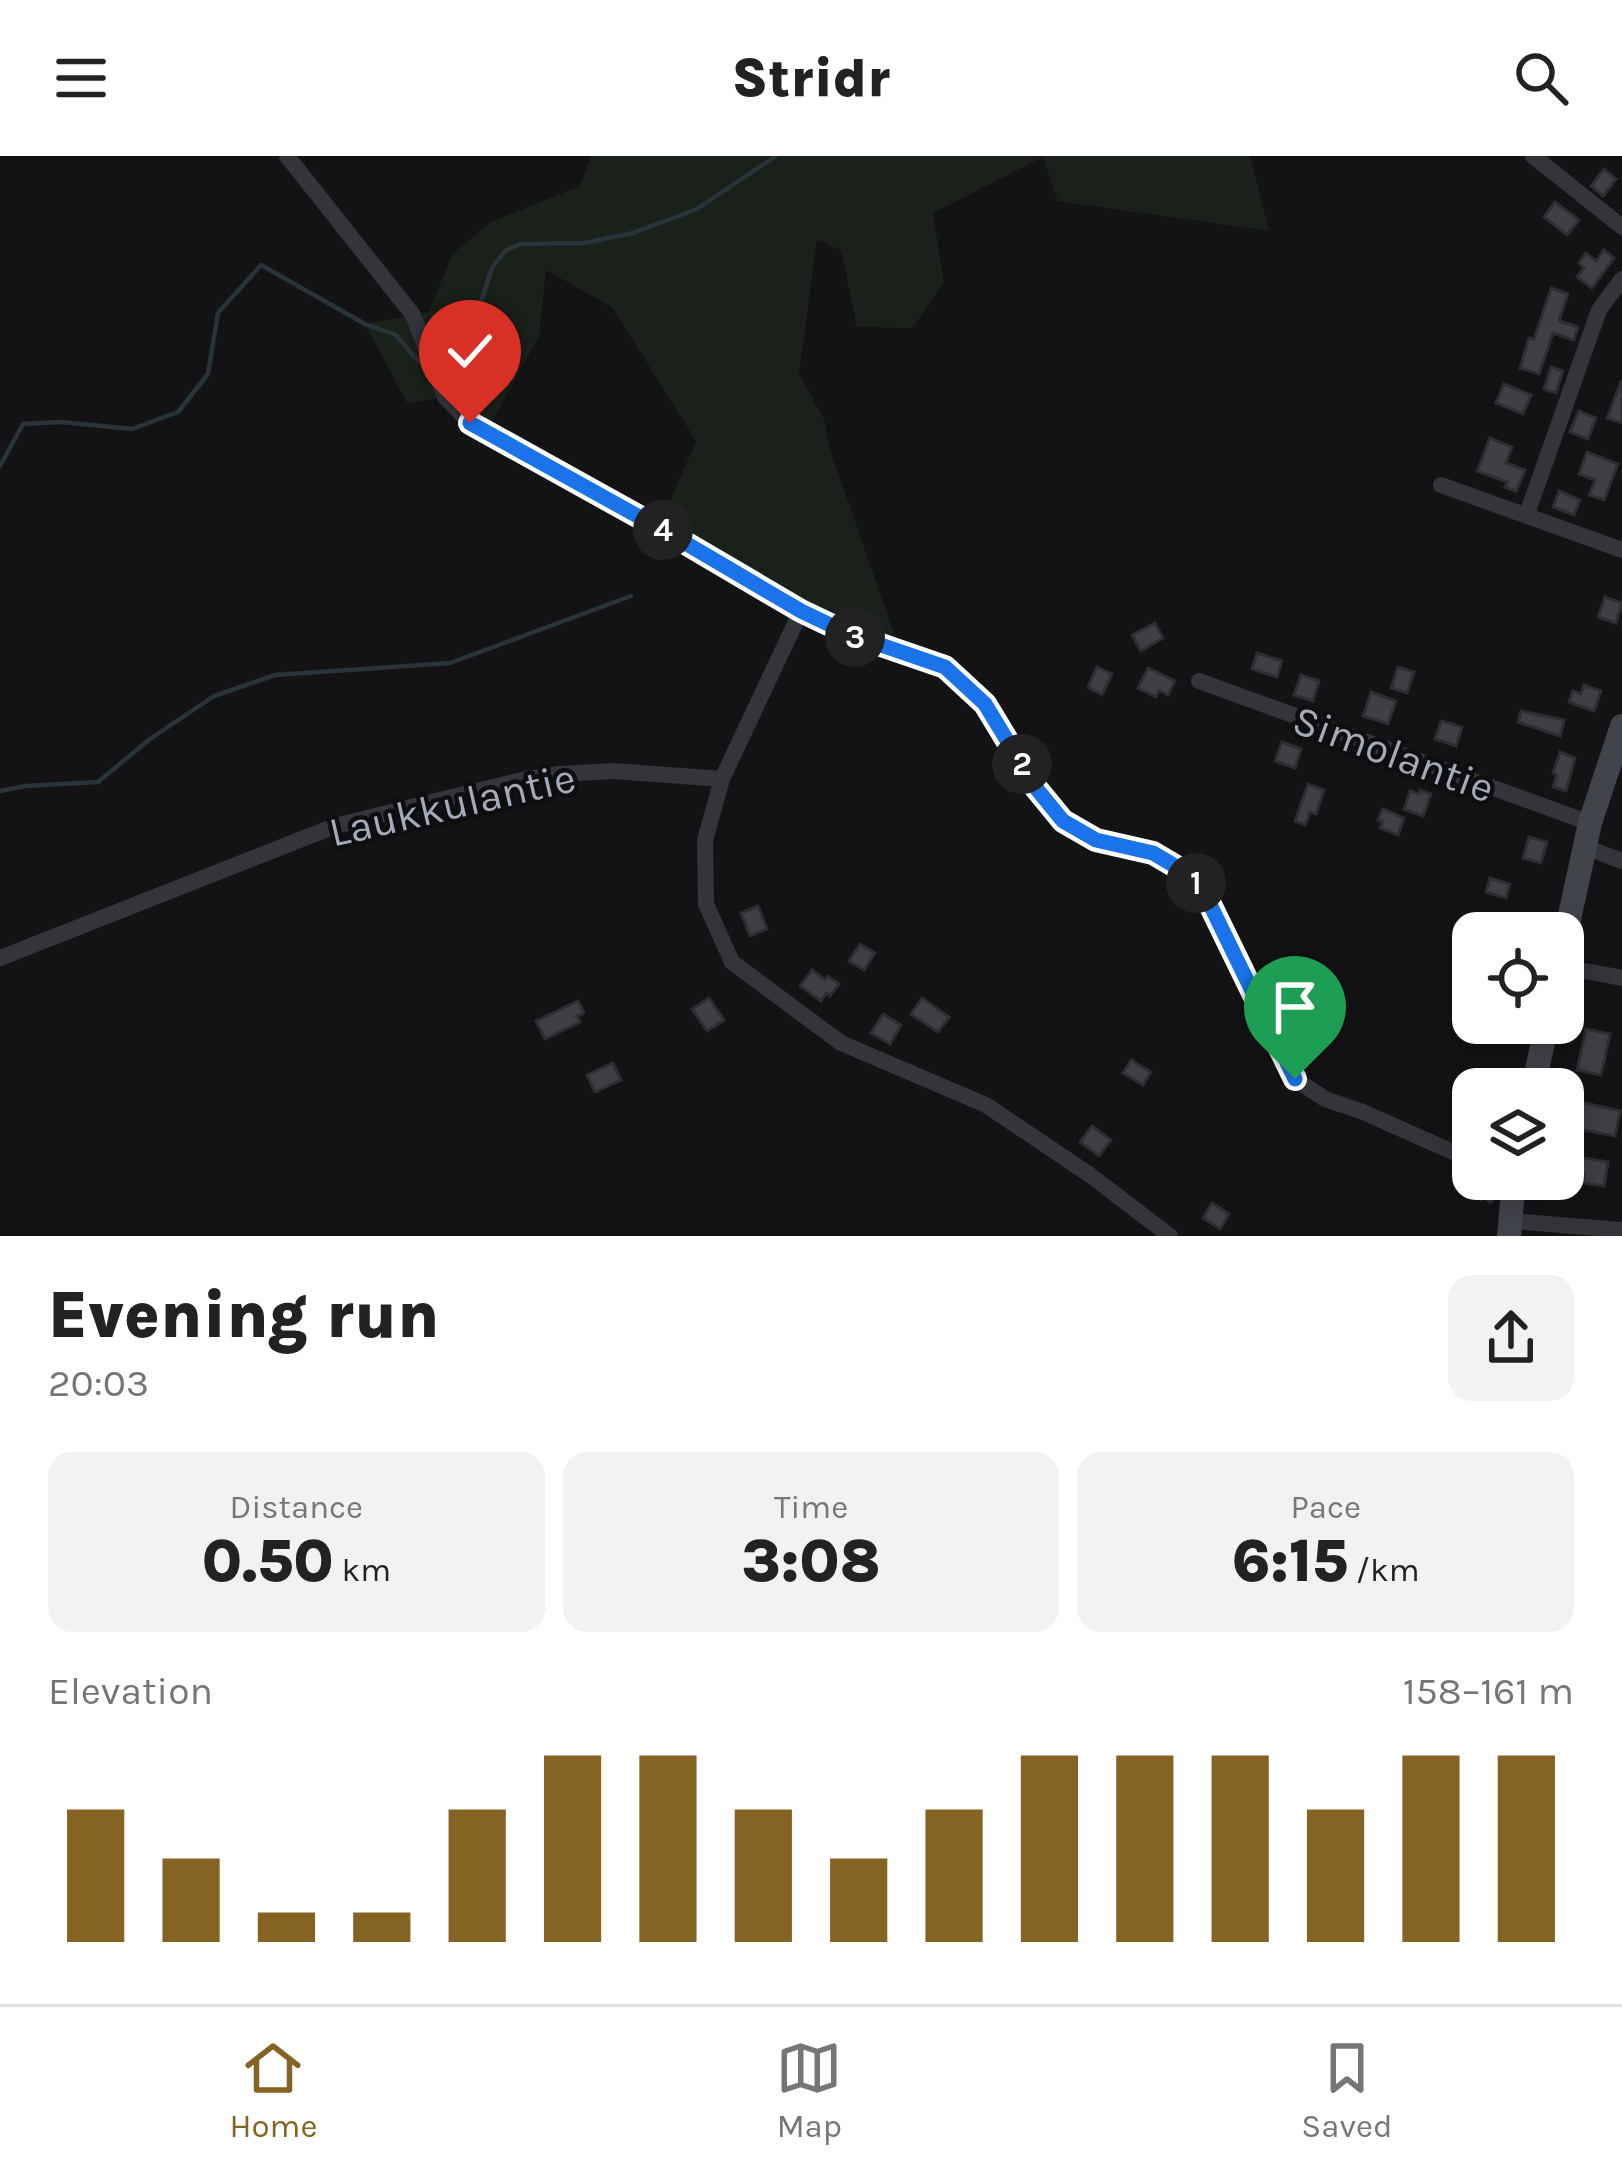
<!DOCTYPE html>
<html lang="en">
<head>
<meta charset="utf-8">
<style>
	body { margin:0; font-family:Karla,sans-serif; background:#f2f2f2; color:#222; height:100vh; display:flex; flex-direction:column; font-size:45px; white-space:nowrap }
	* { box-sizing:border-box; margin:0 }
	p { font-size:39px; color:#767676 }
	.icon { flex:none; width:66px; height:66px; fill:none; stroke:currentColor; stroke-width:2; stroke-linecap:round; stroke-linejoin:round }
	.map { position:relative; height:1080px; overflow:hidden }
	.sheet { display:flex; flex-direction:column; background:#fff; flex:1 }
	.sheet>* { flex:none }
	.fabs { position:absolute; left:1452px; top:756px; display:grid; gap:24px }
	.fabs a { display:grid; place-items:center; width:132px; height:132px; border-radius:24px; background:#fff; box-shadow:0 6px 30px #0003; font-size:60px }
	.pin { position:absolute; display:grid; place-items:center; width:102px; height:102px; color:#fff; margin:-123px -51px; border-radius:50% 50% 50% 0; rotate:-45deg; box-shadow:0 0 12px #0007 }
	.pin .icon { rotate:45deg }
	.km { position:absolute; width:60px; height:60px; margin:-30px; border-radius:50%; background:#222; color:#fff; font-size:33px; line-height:60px; text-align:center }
	.round { display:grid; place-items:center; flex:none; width:126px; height:126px; border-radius:24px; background:#f2f2f2 }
	.summary { display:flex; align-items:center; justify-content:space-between; height:204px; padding:0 48px }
	h1 { font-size:66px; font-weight:800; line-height:90px }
	.figures { display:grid; grid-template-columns:repeat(3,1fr); gap:18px; height:204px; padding:12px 48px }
	.figures div { display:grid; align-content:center; border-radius:24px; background:#f2f2f2; text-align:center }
	.figures b { font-size:60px; font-weight:800 }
	.figures small { font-size:33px; font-weight:400 }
	.figures p { font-size:33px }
	.chart { height:336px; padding:24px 48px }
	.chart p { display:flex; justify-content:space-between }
	.chart svg { width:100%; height:216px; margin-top:12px; stroke:#856322; stroke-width:6 }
	header { display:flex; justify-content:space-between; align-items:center; height:156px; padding:0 48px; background:#fff; font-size:54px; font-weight:800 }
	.tabs { display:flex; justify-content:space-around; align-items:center; height:168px; border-top:3px solid #e0e0e0; background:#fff; font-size:33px; color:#767676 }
	.tabs a { display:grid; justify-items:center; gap:6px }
	.tabs .on { color:#856322 }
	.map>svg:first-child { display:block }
	.green { fill:#19211a }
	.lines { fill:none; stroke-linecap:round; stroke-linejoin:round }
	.stream { stroke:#29333a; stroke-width:4.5 }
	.building { fill:#3f4046; stroke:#2d2d32; stroke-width:3 }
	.street { stroke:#34353b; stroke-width:16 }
	.secondary { stroke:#42444b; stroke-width:24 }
	.route-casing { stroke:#fff; stroke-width:24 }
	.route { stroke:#1a73e8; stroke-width:15 }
	.labels { text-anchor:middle; stroke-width:9; stroke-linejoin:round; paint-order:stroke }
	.street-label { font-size:42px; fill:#a4aab7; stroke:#0e0e10 }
</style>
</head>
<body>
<header><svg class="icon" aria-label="menu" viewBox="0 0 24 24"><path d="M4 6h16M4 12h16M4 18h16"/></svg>Stridr<svg class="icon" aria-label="search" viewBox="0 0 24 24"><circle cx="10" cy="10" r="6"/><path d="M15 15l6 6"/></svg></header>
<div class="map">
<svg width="1622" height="1080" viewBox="0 0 1622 1080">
	<rect width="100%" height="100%" fill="#131316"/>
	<!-- green -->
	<path class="green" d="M591 0H1250L1269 75 1058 45 1043 1 933 57 944 127 912 172 857 171 841 94 817 84 799 218 824 263 830 294 901 497 662 363 696 285 612 151 546 114 539 181 486 276 445 241 407 247 365 168 429 156 452 98 491 66 580 30Z"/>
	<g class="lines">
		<!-- stream -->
		<g class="stream">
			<path d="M438 209H447L454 202 475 164 492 112 505 95 520 88 584 87 633 77 697 53 776 0"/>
			<path d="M0 310 23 268 61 266 132 273 178 256 208 218 218 157 261 109 365 168 396 179 417 204 427 209"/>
			<path d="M0 635 26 630 98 626 150 583 214 540 275 519 450 507 631 440"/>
		</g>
	</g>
	<!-- building -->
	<g class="building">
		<path d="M1604 13 1616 23 1603 40 1591 30Z"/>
		<path d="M1555 46 1579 64 1567 79 1544 61Z"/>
		<path d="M1604 94 1614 102 1592 132 1577 121 1584 112 1579 107 1586 97 1596 105Z"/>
		<path d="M1551 132 1568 138 1559 165 1578 171 1574 184 1553 177 1539 218 1520 212 1529 182 1534 183Z"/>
		<path d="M1551 211 1563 215 1556 237 1544 233Z"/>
		<path d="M1621 226H1622V267L1607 262Z"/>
		<path d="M1504 228 1531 239 1523 258 1496 247Z"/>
		<path d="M1579 255 1596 262 1588 283 1570 276Z"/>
		<path d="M1490 282 1512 291 1506 307 1525 314 1516 335 1505 331 1507 326 1477 315Z"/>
		<path d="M1587 296 1618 308 1604 344 1589 339 1595 324 1579 318Z"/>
		<path d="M1559 335 1580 344 1574 359 1553 351Z"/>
		<path d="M1605 441 1622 447 1616 467 1598 461Z"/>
		<path d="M1155 467 1163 482 1141 495 1132 479Z"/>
		<path d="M1257 497 1282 505 1277 521 1252 513Z"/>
		<path d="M1097 511 1112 518 1102 539 1088 531Z"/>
		<path d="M1398 511 1414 516 1407 537 1391 532Z"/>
		<path d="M1148 512 1175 525 1168 539 1159 534 1156 541 1138 532Z"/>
		<path d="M1301 519 1319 525 1313 545 1294 539Z"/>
		<path d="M1584 529 1601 535 1594 555 1569 546 1573 535 1581 538Z"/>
		<path d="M1371 536 1396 545 1388 568 1363 560Z"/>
		<path d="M1521 555 1564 564 1560 580 1518 566Z"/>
		<path d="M1441 565 1462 571 1456 590 1435 583Z"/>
		<path d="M1282 586 1301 593 1295 612 1275 605Z"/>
		<path d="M1560 596 1575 602 1566 635 1553 631 1557 619 1553 617Z"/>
		<path d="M1308 628 1324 634 1316 658 1310 656 1305 669 1295 665Z"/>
		<path d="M1420 634 1431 638 1423 660 1404 653 1410 635 1419 638Z"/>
		<path d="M1383 653 1404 662 1398 679 1380 672 1383 665 1378 664Z"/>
		<path d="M1529 681 1547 686 1541 707 1523 702Z"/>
		<path d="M1490 722 1510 728 1506 742 1486 736Z"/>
		<path d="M758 750 767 773 750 780 741 757Z"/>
		<path d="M860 788 875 797 864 814 849 805Z"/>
		<path d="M812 814 825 824 828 820 839 828 830 840 826 837 821 845 800 830Z"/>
		<path d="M709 842 724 864 707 875 692 853Z"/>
		<path d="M922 842 949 861 938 876 911 858Z"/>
		<path d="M578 845 584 857 577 860 580 866 545 883 536 865Z"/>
		<path d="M883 858 901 869 890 888 871 877Z"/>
		<path d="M1586 873 1610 878 1601 919 1577 914Z"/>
		<path d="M1131 904 1151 916 1143 929 1123 917Z"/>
		<path d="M613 907 621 924 595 936 587 919Z"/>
		<path d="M1563 942 1620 955 1615 980 1563 970Z"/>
		<path d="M1092 970 1111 984 1099 1000 1080 986Z"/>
		<path d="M1566 999 1608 1006 1604 1030 1583 1027 1584 1019 1563 1016Z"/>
		<path d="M1465 1023H1482L1496 1037V1040L1490 1047 1484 1041 1481 1044 1473 1036 1475 1033Z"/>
		<path d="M1212 1047 1229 1058 1220 1073 1203 1062Z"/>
	</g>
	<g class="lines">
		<!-- street -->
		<g class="street">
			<path d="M287 0 413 159 445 241 470 267 670 378 801 455 849 478 945 511 984 548 1037 632 1063 665 1096 684 1153 697 1175 709 1202 732 1295 923 1325 943 1363 956 1473 1005"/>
			<path d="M1533 0 1622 71"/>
			<path d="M1441 329 1622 394"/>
			<path d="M1527 358 1599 154 1622 123"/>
			<path d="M1199 525 1590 667"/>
			<path d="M722 623 801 455"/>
			<path d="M1585 691 1622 705"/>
			<path d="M0 802 335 670 460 639 526 623 559 618 614 615 722 623 705 684 706 748 732 806 841 887 986 949 1090 1019 1170 1080"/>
			<path d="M1563 811 1622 822"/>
			<path d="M1511 1065 1622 1074"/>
		</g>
		<!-- secondary -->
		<g class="secondary">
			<path d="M1563 791 1590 667 1622 570"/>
			<path d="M1533 933 1547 867"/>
			<path d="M1509 1080 1514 1023"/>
		</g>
	</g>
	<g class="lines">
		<!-- route casing -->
		<g class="route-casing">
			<path id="route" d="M470 267 670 378 801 455 849 478 945 511 985 548 1036 632 1063 665 1096 684 1153 697 1175 710 1202 732 1295 923"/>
		</g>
		<!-- route -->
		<use href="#route" class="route"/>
	</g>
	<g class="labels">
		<!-- street labels -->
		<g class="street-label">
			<text transform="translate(1394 597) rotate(20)" y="15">Simolantie</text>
			<text transform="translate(452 648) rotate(-13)" y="15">Laukkulantie</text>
		</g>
	</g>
</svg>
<div class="fabs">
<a><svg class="icon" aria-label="locate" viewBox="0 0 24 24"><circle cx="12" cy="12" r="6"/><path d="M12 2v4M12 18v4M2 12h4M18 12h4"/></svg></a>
<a><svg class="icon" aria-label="layers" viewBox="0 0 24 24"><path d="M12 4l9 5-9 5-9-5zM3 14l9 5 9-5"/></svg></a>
</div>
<div class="pin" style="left:1295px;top:923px;background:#1e9e55"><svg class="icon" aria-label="arrive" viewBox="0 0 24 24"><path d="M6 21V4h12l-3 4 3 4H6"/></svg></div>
<div class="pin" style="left:470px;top:267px;background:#d93025"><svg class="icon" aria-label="check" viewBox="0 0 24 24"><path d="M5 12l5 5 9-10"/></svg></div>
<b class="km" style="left:1196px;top:727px">1</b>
<b class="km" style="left:1022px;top:608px">2</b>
<b class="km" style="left:855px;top:481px">3</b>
<b class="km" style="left:663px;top:374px">4</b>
</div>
<section class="sheet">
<div class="summary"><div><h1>Evening run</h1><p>20:03</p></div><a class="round"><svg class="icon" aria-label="share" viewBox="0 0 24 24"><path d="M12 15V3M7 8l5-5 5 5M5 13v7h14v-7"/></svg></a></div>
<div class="figures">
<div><p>Distance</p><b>0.50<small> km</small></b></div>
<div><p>Time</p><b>3:08</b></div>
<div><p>Pace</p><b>6:15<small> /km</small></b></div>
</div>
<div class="chart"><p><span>Elevation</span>158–161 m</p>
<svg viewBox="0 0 160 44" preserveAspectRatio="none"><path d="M5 44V17M15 44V27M25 44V38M35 44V38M45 44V17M55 44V6M65 44V6M75 44V17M85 44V27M95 44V17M105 44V6M115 44V6M125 44V6M135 44V17M145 44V6M155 44V6"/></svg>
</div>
</section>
<nav class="tabs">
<a class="on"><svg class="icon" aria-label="home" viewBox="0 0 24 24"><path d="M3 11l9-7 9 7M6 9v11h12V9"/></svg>Home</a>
<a><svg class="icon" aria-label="map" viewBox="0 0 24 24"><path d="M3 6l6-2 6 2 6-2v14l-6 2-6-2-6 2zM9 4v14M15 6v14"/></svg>Map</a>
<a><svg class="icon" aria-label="saved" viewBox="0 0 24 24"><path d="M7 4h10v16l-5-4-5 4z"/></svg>Saved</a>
</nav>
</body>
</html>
